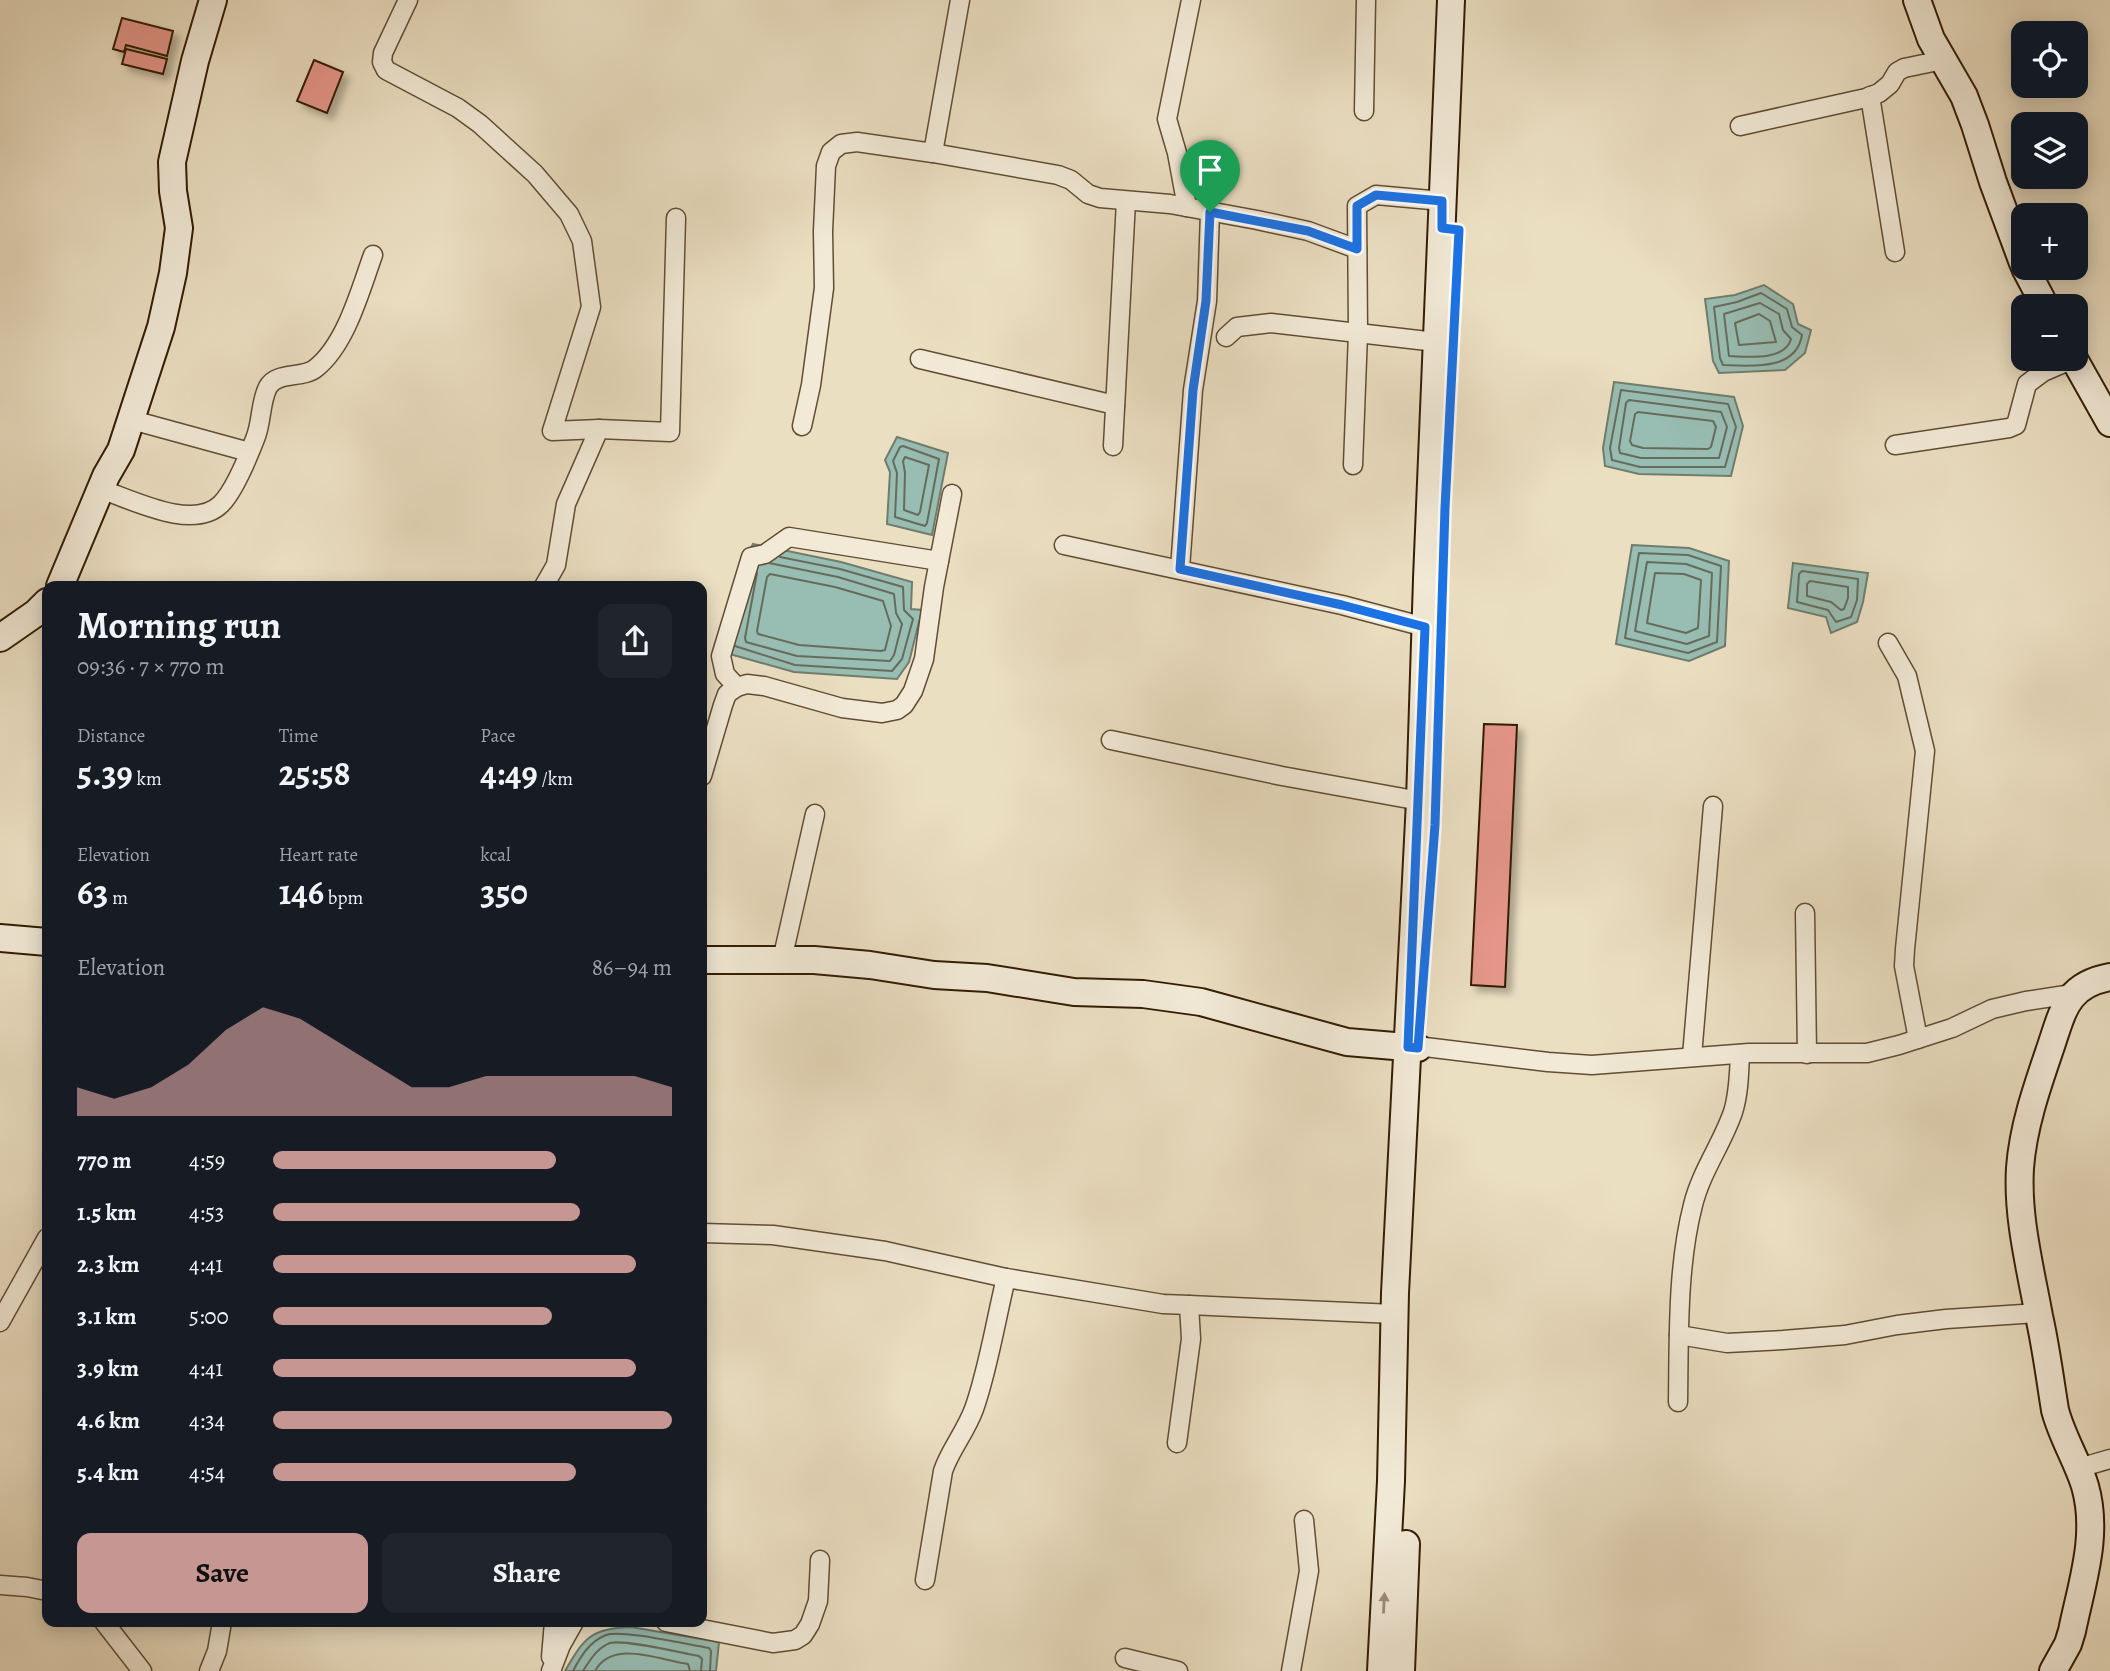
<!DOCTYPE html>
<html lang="en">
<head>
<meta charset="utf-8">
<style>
	body { margin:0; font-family:Alegreya,serif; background:#20242c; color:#f1f3f6; height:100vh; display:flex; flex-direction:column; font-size:26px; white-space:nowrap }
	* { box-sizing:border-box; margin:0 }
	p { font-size:23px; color:#9ea1a6 }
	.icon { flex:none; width:38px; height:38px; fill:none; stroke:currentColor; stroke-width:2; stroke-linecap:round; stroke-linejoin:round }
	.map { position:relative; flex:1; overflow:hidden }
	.panel { position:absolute; left:42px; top:581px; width:665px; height:1046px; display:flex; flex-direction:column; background:#171b24; border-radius:14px; box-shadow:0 4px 18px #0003 }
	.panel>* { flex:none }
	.fabs { position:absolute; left:2011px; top:21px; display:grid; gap:14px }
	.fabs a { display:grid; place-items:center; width:77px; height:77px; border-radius:14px; background:#171b24; box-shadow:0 4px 18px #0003; font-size:35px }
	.pin { position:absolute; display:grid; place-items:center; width:60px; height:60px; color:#fff; margin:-72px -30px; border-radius:50% 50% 50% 0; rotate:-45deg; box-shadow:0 0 7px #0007 }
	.pin .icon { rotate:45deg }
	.round { display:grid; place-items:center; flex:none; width:74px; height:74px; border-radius:14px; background:#20242c }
	.overview { display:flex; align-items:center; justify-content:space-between; height:119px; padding:0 35px }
	h1 { font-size:38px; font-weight:700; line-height:52px }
	.figures { display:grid; grid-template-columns:repeat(3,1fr); gap:10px; height:119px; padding:7px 35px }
	.figures div { display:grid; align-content:center }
	.figures b { font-size:35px; font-weight:700 }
	.figures small { font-size:19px; font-weight:400 }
	.figures p { font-size:19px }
	.chart { height:196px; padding:14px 35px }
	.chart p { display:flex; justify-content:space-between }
	.chart svg { width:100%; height:126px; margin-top:7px; fill:#c59692; opacity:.7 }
	.cta { display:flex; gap:14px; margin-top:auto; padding:14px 35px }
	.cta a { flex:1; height:80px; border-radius:14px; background:#c59692; color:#111; font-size:28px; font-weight:700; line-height:80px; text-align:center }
	.cta a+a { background:#20242c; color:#f1f3f6 }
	ul { padding:0 35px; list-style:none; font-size:23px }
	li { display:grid; grid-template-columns:112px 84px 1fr; align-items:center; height:52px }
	li i { height:18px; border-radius:9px; background:#c59692 }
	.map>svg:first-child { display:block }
	.water { fill:#98bdb3; stroke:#707d6d; stroke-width:2 }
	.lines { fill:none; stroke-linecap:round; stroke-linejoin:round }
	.shore { stroke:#666c5c; stroke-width:2 }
	.building { fill:#e5968a; stroke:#331c04; stroke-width:2; filter:url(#shadow) }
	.street-casing { stroke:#614d34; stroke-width:21 }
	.secondary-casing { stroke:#331c04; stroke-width:30 }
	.street { stroke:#f2ead7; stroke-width:18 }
	.secondary { stroke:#f2ead7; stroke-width:26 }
	.oneway { fill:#9c8d78 }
	.route-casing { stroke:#fff; stroke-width:14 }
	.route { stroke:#1a73e8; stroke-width:9 }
</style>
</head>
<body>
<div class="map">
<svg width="2110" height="1671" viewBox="0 0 2110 1671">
	<defs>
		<filter id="shadow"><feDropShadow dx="6" dy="6" stdDeviation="3.5" flood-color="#0004"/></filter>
	</defs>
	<rect width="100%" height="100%" fill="#ebdfc2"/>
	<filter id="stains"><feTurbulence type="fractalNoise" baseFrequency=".00286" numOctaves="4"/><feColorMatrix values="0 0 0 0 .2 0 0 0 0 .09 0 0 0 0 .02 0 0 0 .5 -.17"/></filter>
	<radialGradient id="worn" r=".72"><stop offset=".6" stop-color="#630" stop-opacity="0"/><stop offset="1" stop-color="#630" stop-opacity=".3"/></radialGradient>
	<!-- water -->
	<g class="water">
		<path d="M1764 285 1793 304 1798 324 1811 330 1805 353 1785 370 1719 373 1713 361 1705 299 1735 295Z"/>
		<path d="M1614 382 1734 397 1743 426 1731 476 1639 474 1605 466 1603 448Z"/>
		<path d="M897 437 948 453 932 535 887 524 890 472 885 460Z"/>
		<path d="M753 544 841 562 912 582 911 609 922 610 909 662 897 679 794 672 726 653 742 566Z"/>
		<path d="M1632 545 1689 548 1729 561 1725 646 1689 661 1616 644Z"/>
		<path d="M1793 563 1868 573 1863 602 1857 622 1831 633 1826 617 1788 608Z"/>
		<path d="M631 1627 719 1642 716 1671H565C584 1638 591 1628 631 1627Z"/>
	</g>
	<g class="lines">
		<!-- shore -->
		<g class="shore">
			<path d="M1761 293 1787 309 1792 327 1802 335C1796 371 1752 366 1723 365L1720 358 1714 307 1737 302Z"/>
			<path d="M1760 303 1779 314 1783 330 1791 339C1785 361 1748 357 1729 356L1724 314Z"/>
			<path d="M1759 314 1770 321 1776 342 1739 345 1735 323Z"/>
			<path d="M1621 390 1728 404 1736 427 1725 467H1640L1612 460 1610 448Z"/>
			<path d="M1629 400 1721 412 1727 427 1719 458H1641L1620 453 1619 448 1626 403Z"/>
			<path d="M1638 412 1713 421 1716 427 1711 447 1708 449 1643 448 1632 445 1630 441 1635 414Z"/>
			<path d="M903 446 939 459 927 523 925 526 895 517 897 473 893 461 900 447Z"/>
			<path d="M905 457 929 465 920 512 918 515 904 510 905 473 903 461Z"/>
			<path d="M1639 553 1688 555 1721 566 1717 642 1688 653 1625 638Z"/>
			<path d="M1647 562 1686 564 1712 573 1709 636 1687 644 1635 631Z"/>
			<path d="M1802 571 1858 579 1857 600 1851 617 1836 622 1828 610 1797 602 1799 574Z"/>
			<path d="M757 573 745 638 746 642 797 656 890 661 894 655 902 624 896 613 894 594 838 577 769 563"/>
			<path d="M1655 573 1684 574 1701 580 1698 628 1686 633 1647 623Z"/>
			<path d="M770 574 835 587 883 601 891 626 885 650 881 651 799 645 758 634 757 631 767 577Z"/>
			<path d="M1810 581 1848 587V598L1844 609 1841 610 1831 602 1807 596V584Z"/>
			<path d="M735 646 795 665 892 671 902 659 913 619 904 610 903 587 840 569 780 557"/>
			<path d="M573 1671C581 1656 589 1642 606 1635 621 1629 689 1645 709 1648L711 1651 710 1671"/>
			<path d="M583 1671C590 1660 597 1648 610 1643 625 1639 681 1653 699 1656L702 1659 701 1671"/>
			<path d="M595 1671C613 1639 658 1660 688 1664L690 1671"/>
		</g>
	</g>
	<!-- building -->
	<g class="building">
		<path d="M122 18 173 31 167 56 126 45 124 52 113 49Z"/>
		<path d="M126 49 167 59 163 74 122 64Z"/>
		<path d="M314 60 343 72 327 113 297 101Z"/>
		<path d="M1484 724 1517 725 1505 987 1471 985Z"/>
	</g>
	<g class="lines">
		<!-- street casing -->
		<g class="street-casing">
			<g id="street">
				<path d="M408 0 383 53 382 62 386 70 458 108 480 124 535 174 569 214 582 241 591 307 552 431 599 429 670 432 676 218"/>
				<path d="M1870 96 1895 252"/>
				<path d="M1364 111 1366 0"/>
				<path d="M1740 126 1866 98 1879 93 1890 84 1897 72 1904 68 1943 60"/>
				<path d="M933 153 960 0"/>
				<path d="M1187 207 1177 153 1167 119 1191 0"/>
				<path d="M1226 337 1237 327 1271 323 1436 342"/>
				<path d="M920 359 1115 405"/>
				<path d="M132 420 249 452"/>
				<path d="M802 426 811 385 824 288 823 231 826 166 831 152 841 144 857 142 933 153 1058 175 1071 180 1088 194 1100 198 1170 204 1257 220 1308 231 1357 249"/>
				<path d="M1895 445 2009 428 2016 425 2027 384 2043 372 2073 359"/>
				<path d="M1113 446 1126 201"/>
				<path d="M1353 465 1358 333 1357 206 1376 195 1442 201"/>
				<path d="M100 489C131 499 193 532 221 504 234 491 248 457 255 439 262 423 260 402 268 387 277 371 303 379 316 368 346 344 360 291 373 255"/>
				<path d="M1064 545 1342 605 1425 627"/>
				<path d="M1180 569 1193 390 1207 301 1210 212"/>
				<path d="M544 586 556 565 566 504 599 429"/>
				<path d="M1888 643 1907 676 1925 751 1905 949 1904 966 1918 1039"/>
				<path d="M737 687 725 674 721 656 751 557 765 554 789 537 939 561"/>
				<path d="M1111 740 1282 776 1420 801"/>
				<path d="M702 776 723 705 727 694 737 687 747 684 764 686 842 708 882 713 897 710 904 705 913 691 924 659 934 587 952 494"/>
				<path d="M1805 913 1807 1054"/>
				<path d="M782 960 815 814"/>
				<path d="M1417 1046 1548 1062 1592 1065 1749 1053H1867L1899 1045 1952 1028 1992 1009 2026 1001 2072 994"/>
				<path d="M1692 1056 1713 806"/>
				<path d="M702 1233 773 1235 885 1251 1006 1278 1163 1304 1189 1305 1191 1339 1177 1443"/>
				<path d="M1189 1305 1394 1314"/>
				<path d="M0 1322 47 1238"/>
				<path d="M1679 1335 1727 1343 1783 1340 1845 1335 1897 1325 1946 1319 2039 1313"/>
				<path d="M1678 1402C1679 1338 1677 1267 1693 1205 1701 1172 1722 1144 1733 1112 1739 1093 1739 1073 1740 1054"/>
				<path d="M2079 1468 2110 1459"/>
				<path d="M925 1580 943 1471C950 1450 965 1433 974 1409 988 1370 996 1319 1006 1278"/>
				<path d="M0 1585 27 1587 47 1591"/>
				<path d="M104 1622 142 1671"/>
				<path d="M666 1622 773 1643 795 1640 803 1635 810 1624 818 1601 820 1560"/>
				<path d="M551 1657 554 1622"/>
				<path d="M1125 1658 1178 1671"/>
				<path d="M209 1671 217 1651 222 1622"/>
				<path d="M551 1671 561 1645 574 1622"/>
				<path d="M1291 1671 1309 1571 1304 1520"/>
			</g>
		</g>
		<!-- secondary casing -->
		<g class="secondary-casing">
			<g id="secondary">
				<path d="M1917 0 1931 39 1964 96 1975 125 1993 182 2023 263"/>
				<path d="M2025 268 2045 306"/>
				<path d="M2074 359 2110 423"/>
				<path d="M60 586 106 476 121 450 161 327 173 273 179 228 173 191 172 162 195 61 213 0"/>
				<path d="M0 638 36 613 47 602"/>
				<path d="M0 938 47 942"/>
				<path d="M702 960H814L870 965 934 975 987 978 1074 992 1143 994 1201 1002 1347 1042 1418 1048"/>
				<path d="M1381 1671 1391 1481 1395 1293 1420 801 1427 579 1451 0"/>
				<path d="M1401 1671 1406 1544"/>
				<path d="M2053 1671 2068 1644 2072 1631C2082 1582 2099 1535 2085 1486 2077 1460 2062 1437 2055 1410 2050 1379 2046 1347 2039 1316 2030 1267 2017 1217 2020 1168 2023 1127 2037 1087 2050 1049 2063 1011 2066 985 2110 977"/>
			</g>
		</g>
		<!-- street -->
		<use href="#street" class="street"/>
		<!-- secondary -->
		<use href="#secondary" class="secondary"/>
	</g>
	<!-- one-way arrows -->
	<defs><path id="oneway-solid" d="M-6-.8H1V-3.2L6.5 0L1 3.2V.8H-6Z" transform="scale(1.75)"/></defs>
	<use class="oneway" href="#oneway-solid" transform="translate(1384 1603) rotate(-87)"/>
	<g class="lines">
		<!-- route casing -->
		<g class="route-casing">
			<path id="route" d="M1376 195 1442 201V228L1459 230 1445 508 1435 825 1418 1048 1408 1047 1425 627 1342 605 1180 569 1193 390 1206 301 1210 212 1308 231 1357 249V206Z"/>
		</g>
		<!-- route -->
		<use href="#route" class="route"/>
	</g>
	<rect width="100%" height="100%" filter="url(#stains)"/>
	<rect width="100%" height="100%" fill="url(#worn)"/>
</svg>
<div class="fabs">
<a><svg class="icon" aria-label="locate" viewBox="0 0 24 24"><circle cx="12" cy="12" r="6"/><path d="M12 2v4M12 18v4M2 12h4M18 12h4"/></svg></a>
<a><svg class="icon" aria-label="layers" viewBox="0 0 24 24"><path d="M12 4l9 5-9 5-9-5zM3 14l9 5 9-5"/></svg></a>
<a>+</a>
<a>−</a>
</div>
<div class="pin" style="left:1210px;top:212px;background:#1e9e55"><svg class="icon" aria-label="arrive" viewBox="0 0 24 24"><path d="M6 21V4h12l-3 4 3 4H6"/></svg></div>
<section class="panel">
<div class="overview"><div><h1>Morning run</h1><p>09:36 · 7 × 770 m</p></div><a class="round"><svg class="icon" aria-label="share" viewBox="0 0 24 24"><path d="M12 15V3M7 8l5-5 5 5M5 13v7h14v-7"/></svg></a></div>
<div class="figures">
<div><p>Distance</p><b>5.39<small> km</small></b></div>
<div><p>Time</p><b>25:58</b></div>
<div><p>Pace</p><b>4:49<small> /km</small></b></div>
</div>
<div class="figures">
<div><p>Elevation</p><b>63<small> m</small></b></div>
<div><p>Heart rate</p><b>146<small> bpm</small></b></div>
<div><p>kcal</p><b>350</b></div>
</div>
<div class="chart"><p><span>Elevation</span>86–94 m</p>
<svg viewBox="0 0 160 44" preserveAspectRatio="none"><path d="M0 44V34L10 38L20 34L30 26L40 14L50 6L60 10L70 18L80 26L90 34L100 34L110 30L120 30L130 30L140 30L150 30L160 34V44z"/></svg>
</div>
<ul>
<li><b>770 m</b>4:59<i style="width:71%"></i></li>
<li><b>1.5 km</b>4:53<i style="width:77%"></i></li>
<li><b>2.3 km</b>4:41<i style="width:91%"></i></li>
<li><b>3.1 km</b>5:00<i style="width:70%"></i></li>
<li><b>3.9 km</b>4:41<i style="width:91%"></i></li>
<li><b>4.6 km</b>4:34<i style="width:100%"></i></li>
<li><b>5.4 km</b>4:54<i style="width:76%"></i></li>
</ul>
<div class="cta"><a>Save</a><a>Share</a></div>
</section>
</div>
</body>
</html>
